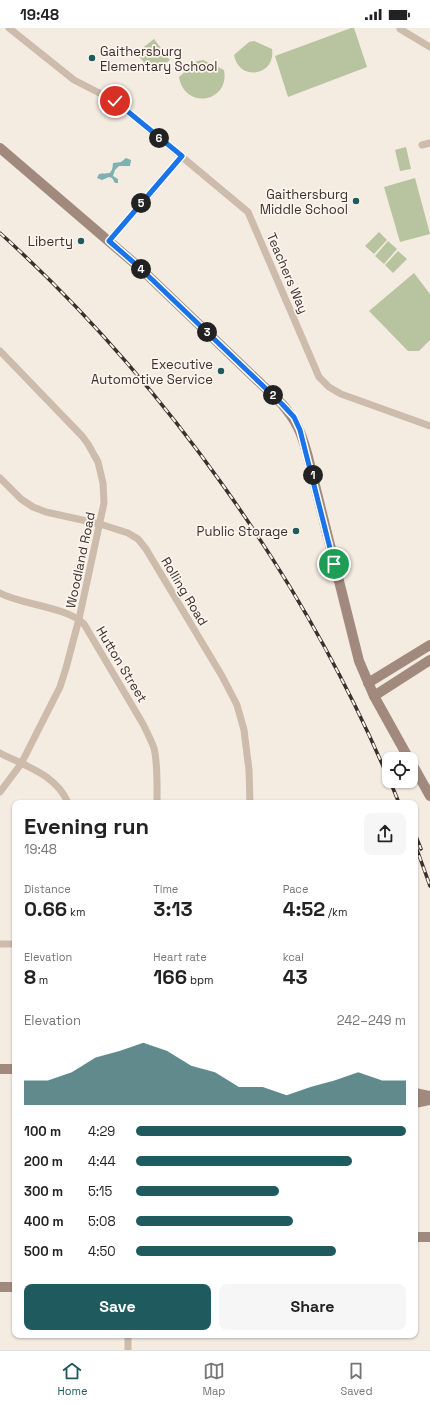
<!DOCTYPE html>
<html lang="en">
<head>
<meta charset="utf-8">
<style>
	body { margin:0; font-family:"Space Grotesk",sans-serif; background:#f6f6f6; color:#222; height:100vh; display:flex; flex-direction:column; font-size:15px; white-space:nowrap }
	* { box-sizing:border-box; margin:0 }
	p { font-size:13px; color:#767676 }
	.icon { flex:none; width:22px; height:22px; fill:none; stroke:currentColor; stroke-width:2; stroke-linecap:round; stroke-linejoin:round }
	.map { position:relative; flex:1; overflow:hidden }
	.sheet { position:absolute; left:12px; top:772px; width:406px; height:538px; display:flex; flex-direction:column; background:#fff; border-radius:8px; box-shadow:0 1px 3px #0004 }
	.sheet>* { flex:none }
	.fabs { position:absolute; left:382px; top:724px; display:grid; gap:8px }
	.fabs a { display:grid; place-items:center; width:36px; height:36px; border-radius:8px; background:#fff; box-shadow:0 1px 3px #0004; font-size:20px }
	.pin { position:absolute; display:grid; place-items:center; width:34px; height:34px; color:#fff; margin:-17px; border:2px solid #fff; border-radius:50%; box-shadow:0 1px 4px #0007 }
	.km { position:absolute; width:20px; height:20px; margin:-10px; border-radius:50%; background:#222; color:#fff; font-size:11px; line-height:20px; text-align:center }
	.round { display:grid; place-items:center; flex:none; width:42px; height:42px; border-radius:8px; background:#f6f6f6 }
	.head { display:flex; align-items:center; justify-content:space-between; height:68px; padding:0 12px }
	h1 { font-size:22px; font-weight:800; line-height:30px }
	.figures { display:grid; grid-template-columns:repeat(3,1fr); gap:6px; height:68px; padding:4px 12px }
	.figures div { display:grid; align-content:center }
	.figures b { font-size:20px; font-weight:800 }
	.figures small { font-size:11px; font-weight:400 }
	.figures p { font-size:11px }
	.chart { height:112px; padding:8px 12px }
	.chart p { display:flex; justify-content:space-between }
	.chart svg { width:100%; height:72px; margin-top:4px; fill:#1f5a5e; opacity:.7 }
	.action { display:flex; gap:8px; margin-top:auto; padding:8px 12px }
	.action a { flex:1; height:46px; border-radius:8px; background:#1f5a5e; color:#fff; font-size:16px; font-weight:800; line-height:46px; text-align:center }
	.action a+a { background:#f6f6f6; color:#222 }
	ul { padding:0 12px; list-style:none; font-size:13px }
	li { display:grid; grid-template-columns:64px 48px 1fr; align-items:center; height:30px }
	li i { height:10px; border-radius:5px; background:#1f5a5e }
	.status { display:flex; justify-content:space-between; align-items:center; height:28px; padding:0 20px; background:#fff; direction:ltr }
	.status svg { height:11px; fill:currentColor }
	.tabs { display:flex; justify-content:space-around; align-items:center; height:56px; border-top:1px solid #e0e0e0; background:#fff; font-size:11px; color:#767676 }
	.tabs a { display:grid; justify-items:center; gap:2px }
	.tabs .on { color:#1f5a5e }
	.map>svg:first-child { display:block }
	.park { fill:#b8c4a0 }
	.water { fill:#7fb0b2 }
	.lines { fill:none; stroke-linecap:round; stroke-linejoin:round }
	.street { stroke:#cdbbac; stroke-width:7 }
	.secondary { stroke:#a18a7d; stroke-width:10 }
	.rail-casing { stroke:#3b302b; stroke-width:3.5 }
	.rail { stroke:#fbf5ee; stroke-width:2; stroke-dasharray:6; stroke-linecap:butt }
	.route-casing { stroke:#fff; stroke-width:8 }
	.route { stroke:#1a73e8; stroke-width:5 }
	.poi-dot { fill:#1f5a5e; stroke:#fbf5ee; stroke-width:1.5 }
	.labels { text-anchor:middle; stroke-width:3.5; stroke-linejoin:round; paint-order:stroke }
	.poi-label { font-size:13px; fill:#3b302b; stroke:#fbf5ee; text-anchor:end }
	.street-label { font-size:13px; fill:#3b302b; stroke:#fbf5ee }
</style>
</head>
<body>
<div class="status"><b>19:48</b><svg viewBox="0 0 49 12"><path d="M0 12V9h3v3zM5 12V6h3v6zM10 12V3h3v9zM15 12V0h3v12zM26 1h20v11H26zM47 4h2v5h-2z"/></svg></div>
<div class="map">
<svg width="430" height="1322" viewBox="0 0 430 1322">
	<rect width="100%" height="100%" fill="#f4ebe1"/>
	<!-- park -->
	<g class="park">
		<path d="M351 0H354L367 39 288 69 275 28Z"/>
		<path d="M154 11 170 32 153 45 136 25Z"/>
		<path d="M254 13 272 21C276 48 239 54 234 27L249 14Z"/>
		<path d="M203 32 224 42C230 75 184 82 179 49L197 33Z"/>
		<path d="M406 119 411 141 400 143 395 122Z"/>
		<path d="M415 150 430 206 400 214 384 159Z"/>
		<path d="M379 204 387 212 374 226 365 218Z"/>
		<path d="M388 213 397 221 384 236 375 228Z"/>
		<path d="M398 223 407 231 393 245 385 237Z"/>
		<path d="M414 245 430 266V312L419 323H408L369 283Z"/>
	</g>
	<!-- water -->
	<path class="water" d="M126 130 131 132 130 138H119L115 142 113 148 118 151V155H115L112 150 109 149 102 152 97 150 99 146C108 144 112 149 113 135L121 134Z"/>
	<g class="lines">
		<!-- street -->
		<g class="street">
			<path d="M9 0 74 52 115 73 248 184 319 349 329 359 341 366 430 398"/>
			<path d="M400 1 430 19"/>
			<path d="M422 117 430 115"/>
			<path d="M109 213 182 128"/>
			<path d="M0 323 82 408 88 416 98 434 103 455 104 475 79 591 66 640 60 659 21 736 0 764"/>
			<path d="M0 450 21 471 33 479 46 484 100 496 128 505 138 511 146 521 222 648 237 677 244 702 249 742 250 775"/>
			<path d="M0 565C23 577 67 579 84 596L143 696C147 704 151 712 154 720 158 737 157 758 157 775"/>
			<path d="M0 725C25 738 57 747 68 775"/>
			<path d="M0 916H15"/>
			<path d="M128 1322V1307"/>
		</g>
		<!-- secondary -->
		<g class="secondary">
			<path d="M0 120 140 240 282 376C297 394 301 404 307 425L359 633 374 668 409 731"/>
			<path d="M368 655 430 617"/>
			<path d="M374 668 430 632"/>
			<path d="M411 734 430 768"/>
			<path d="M0 1041H15"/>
			<path d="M415 1065 430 1068"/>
			<path d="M415 1075 430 1072"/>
			<path d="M415 1209H430"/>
			<path d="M0 1259H15"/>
		</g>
		<!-- rail casing -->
		<g class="rail-casing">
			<g id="rail">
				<path d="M0 205C162 351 304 551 389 752"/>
				<path d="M390 753 399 775"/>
				<path d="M415 806 421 821"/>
				<path d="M415 816 430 858"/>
			</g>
		</g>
		<!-- rail -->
		<use href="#rail" class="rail"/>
	</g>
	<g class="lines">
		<!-- route casing -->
		<g class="route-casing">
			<path id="route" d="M115 73 182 128 109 213 140 240 282 376 294 389 300 402 334 536"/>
		</g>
		<!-- route -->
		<use href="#route" class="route"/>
	</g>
	<!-- markers -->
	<g class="poi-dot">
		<circle cx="92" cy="30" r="4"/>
		<circle cx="356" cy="173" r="4"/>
		<circle cx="81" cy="213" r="4"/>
		<circle cx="221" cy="343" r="4"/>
		<circle cx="296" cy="503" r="4"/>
	</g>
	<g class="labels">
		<!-- poi labels -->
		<g class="poi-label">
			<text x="100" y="28" text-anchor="start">Gaithersburg<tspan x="100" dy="15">Elementary School</tspan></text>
			<text x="348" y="171">Gaithersburg<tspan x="348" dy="15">Middle School</tspan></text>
			<text x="73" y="218">Liberty</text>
			<text x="213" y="341">Executive<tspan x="213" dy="15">Automotive Service</tspan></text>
			<text x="288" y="508">Public Storage</text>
		</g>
		<!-- street labels -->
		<g class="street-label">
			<text transform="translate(288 245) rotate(67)" y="5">Teachers Way</text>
			<text transform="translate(80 532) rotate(-78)" y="5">Woodland Road</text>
			<text transform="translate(185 563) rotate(59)" y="5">Rolling Road</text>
			<text transform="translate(122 636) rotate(59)" y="5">Hutton Street</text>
		</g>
	</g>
</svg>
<div class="fabs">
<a><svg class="icon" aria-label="locate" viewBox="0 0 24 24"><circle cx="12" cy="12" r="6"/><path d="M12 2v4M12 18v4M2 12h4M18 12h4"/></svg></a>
</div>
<div class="pin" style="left:334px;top:536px;background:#1e9e55"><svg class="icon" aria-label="arrive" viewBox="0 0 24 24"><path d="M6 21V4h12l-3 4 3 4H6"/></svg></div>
<div class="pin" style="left:115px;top:73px;background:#d93025"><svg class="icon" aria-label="check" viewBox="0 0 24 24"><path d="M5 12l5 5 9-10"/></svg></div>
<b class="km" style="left:313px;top:447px">1</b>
<b class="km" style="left:273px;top:367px">2</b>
<b class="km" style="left:207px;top:304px">3</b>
<b class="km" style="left:141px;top:241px">4</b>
<b class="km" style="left:141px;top:175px">5</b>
<b class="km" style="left:159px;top:110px">6</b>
<section class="sheet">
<div class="head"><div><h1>Evening run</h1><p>19:48</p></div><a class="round"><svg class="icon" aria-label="share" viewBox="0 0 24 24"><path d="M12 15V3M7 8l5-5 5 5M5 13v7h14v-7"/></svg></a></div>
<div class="figures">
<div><p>Distance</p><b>0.66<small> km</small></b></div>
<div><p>Time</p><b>3:13</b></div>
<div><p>Pace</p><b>4:52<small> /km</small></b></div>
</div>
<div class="figures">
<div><p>Elevation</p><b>8<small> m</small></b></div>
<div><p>Heart rate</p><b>166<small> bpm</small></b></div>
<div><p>kcal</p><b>43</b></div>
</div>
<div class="chart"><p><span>Elevation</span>242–249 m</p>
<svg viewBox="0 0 160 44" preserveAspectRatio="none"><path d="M0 44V29L10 29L20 24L30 15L40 11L50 6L60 11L70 20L80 24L90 33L100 33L110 38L120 33L130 29L140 24L150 29L160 29V44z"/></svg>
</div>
<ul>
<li><b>100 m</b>4:29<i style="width:100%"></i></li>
<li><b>200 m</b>4:44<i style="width:80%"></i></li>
<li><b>300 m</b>5:15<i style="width:53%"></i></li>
<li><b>400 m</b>5:08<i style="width:58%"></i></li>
<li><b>500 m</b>4:50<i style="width:74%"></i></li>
</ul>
<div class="action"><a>Save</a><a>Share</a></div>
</section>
</div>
<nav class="tabs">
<a class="on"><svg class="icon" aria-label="home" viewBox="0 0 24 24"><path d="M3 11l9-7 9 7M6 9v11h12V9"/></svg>Home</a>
<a><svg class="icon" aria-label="map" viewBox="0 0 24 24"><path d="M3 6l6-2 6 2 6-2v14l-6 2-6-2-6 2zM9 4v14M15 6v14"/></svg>Map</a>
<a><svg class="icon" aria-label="saved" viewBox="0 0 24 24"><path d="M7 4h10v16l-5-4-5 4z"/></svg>Saved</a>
</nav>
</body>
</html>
